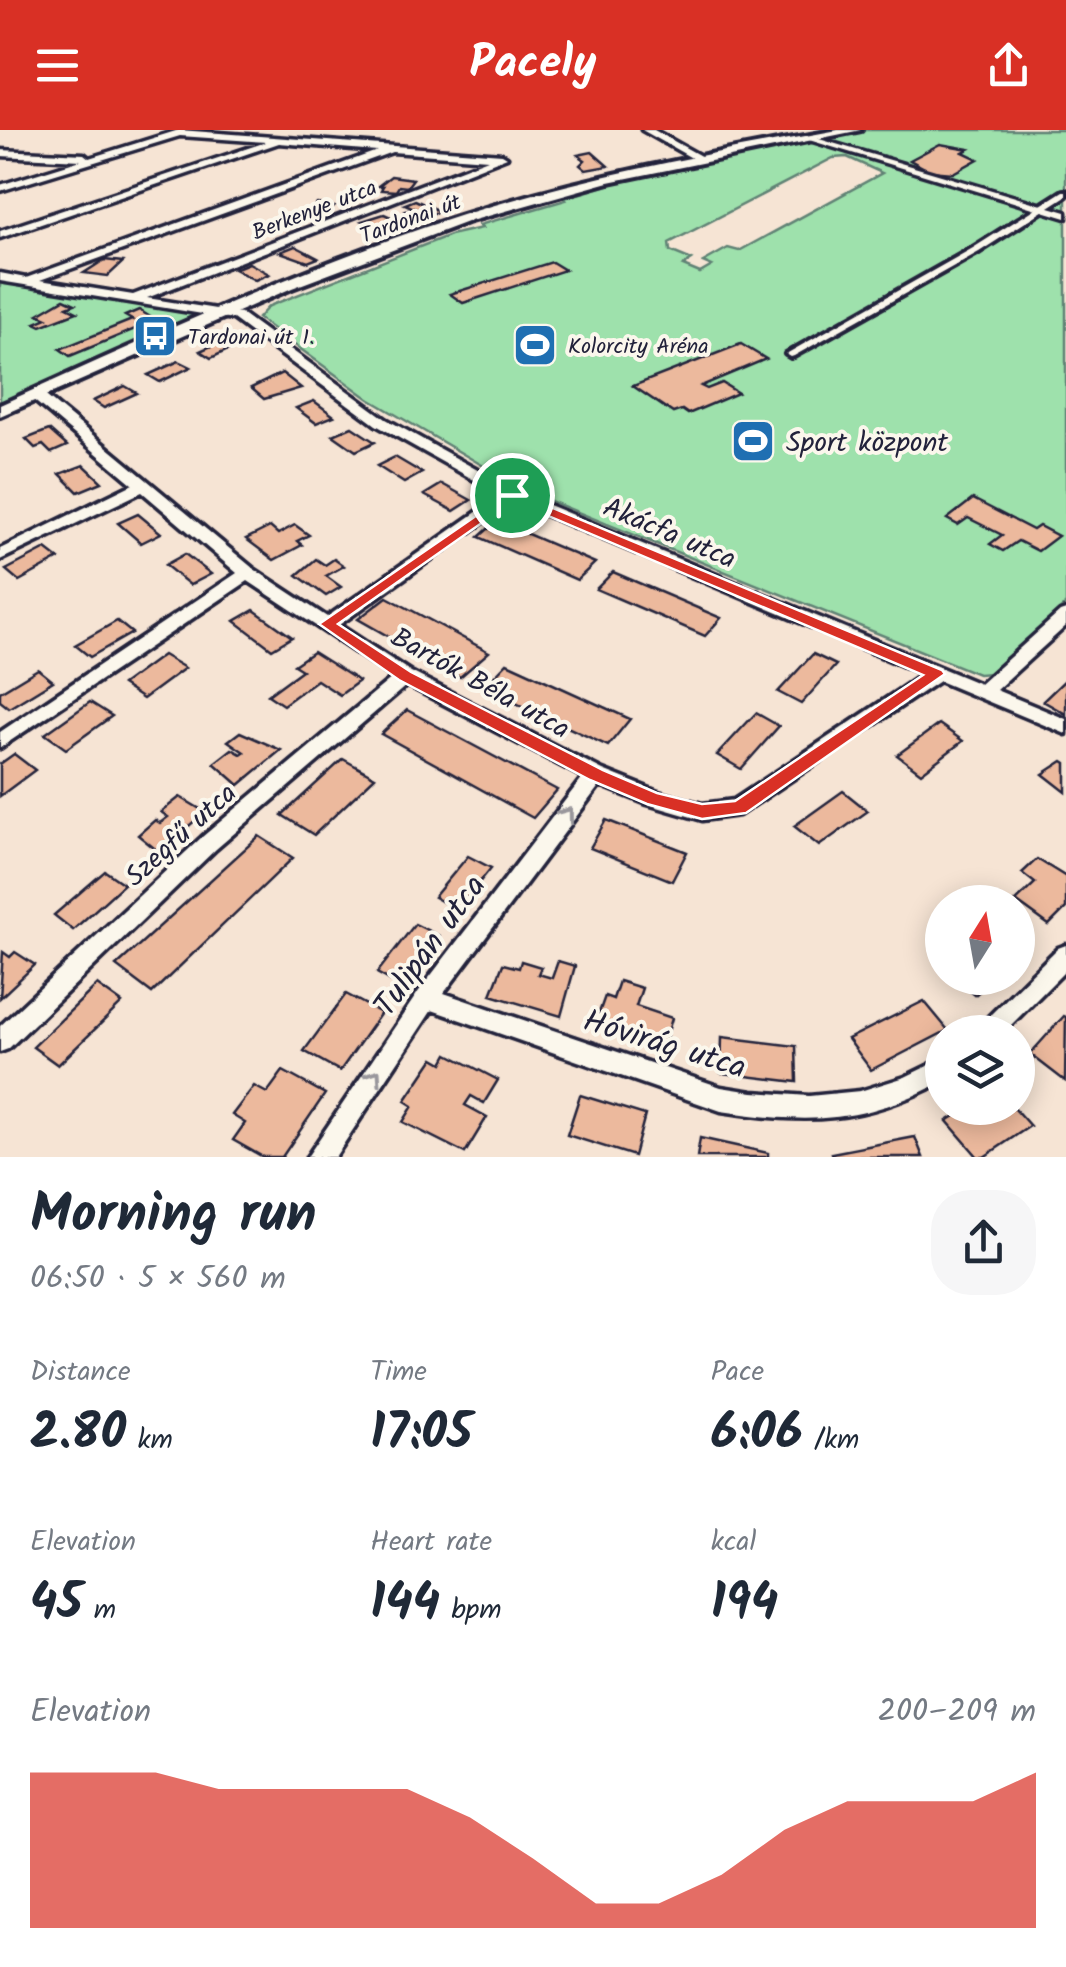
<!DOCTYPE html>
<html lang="en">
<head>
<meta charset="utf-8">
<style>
	body { margin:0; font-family:Kalam,sans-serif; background:#f6f6f7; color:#1f2937; height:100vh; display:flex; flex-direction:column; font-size:38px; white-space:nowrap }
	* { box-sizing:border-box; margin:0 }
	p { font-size:32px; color:#747a83 }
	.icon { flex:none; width:55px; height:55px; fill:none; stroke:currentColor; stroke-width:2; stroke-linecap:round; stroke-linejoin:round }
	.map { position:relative; height:1027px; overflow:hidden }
	.panel { display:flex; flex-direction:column; background:#fff; flex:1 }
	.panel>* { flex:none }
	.needle { width:65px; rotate:11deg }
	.tools { position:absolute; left:925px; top:755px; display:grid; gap:20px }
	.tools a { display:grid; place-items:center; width:110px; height:110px; border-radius:50%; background:#fff; box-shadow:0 5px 25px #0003; font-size:50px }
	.pin { position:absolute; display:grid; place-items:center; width:85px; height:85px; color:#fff; margin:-42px; border:5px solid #fff; border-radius:50%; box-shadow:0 2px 10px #0007 }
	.round { display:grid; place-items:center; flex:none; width:105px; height:105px; border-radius:40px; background:#f6f6f7 }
	.overview { display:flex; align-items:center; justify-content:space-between; height:170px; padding:0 30px }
	h1 { font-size:55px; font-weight:700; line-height:75px }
	.stats { display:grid; grid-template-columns:repeat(3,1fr); gap:15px; height:170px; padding:10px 30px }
	.stats div { display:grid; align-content:center }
	.stats b { font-size:50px; font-weight:700 }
	.stats small { font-size:28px; font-weight:400 }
	.stats p { font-size:28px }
	.chart { height:280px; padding:20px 30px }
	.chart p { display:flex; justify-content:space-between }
	.chart svg { width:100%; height:180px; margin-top:10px; fill:#d93025; opacity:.7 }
	header { display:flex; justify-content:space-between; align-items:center; height:130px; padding:0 30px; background:#d93025; color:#fff; font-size:45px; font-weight:700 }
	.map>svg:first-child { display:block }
	.green { fill:#9ee1ac; stroke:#608274; stroke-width:2.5; fill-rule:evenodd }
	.building { fill:#ecb99d; stroke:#22223b; stroke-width:2.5 }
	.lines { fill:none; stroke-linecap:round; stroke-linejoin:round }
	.pedestrian-casing { stroke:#22223b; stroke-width:8 }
	.minor-casing { stroke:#22223b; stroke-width:7 }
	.tertiary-casing { stroke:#22223b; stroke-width:8 }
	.pedestrian { fill:#fbf7ec; fill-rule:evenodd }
	.minor { fill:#fbf7ec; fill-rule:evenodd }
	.tertiary { fill:#fbf7ec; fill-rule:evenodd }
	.oneway { stroke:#99979c }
	.route { fill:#d93025; stroke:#fff; stroke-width:2.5; fill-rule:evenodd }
	.labels { text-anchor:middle; stroke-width:8; stroke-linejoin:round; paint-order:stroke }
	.far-street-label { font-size:22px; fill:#22223b; stroke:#fbf7ec }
	.far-poi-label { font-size:22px; fill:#22223b; stroke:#fbf7ec; text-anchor:start }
	.poi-label { font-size:28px; fill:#22223b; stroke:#fbf7ec; text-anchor:start }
	.street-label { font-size:28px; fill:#22223b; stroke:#fbf7ec }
	.near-street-label { font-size:32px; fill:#22223b; stroke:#fbf7ec }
</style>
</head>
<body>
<header><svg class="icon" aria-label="menu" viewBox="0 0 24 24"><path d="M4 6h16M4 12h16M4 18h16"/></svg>Pacely<svg class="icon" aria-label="share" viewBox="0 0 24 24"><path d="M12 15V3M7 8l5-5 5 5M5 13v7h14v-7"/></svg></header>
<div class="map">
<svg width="1066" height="1027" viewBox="0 0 1066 1027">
	<rect width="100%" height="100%" fill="#f6e4d4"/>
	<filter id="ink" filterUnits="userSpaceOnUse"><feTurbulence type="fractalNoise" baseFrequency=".01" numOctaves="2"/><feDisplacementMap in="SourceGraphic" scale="20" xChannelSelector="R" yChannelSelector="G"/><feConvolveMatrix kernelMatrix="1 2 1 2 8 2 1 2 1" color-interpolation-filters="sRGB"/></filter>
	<g filter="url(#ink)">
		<!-- green -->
		<g class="green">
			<path d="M864 0H1066V474L992 543 978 544 528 362 369 269 258 188 269 176 450 105 482 98 479 95 566 70 564 68 639 46ZM847 27 882 43 739 121 728 118 703 132 712 136 700 143 683 136 692 130 670 121 669 113 833 28Z"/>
			<path d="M0 151 201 183 0 275Z"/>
		</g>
		<!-- building -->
		<g class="building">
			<path d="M940 14 969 19 963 22 978 29 953 43 930 41 910 30Z"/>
			<path d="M592 22 608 36 586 40 580 35 585 30 578 25Z"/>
			<path d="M391 46 406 48 413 49 407 57 399 56 396 61 381 60 383 56H378Z"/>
			<path d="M415 70 441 82 414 86 406 81 414 78 405 74Z"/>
			<path d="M317 74 334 77 320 88 303 85Z"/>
			<path d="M384 84 402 92 383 100 362 91Z"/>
			<path d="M295 116 303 120 318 128 308 132 280 122Z"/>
			<path d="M104 130 123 132 108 146 84 143Z"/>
			<path d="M552 132 565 140 463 173 450 164Z"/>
			<path d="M249 133 269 144 255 150 234 139Z"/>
			<path d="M64 169 75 174 67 177 77 182 41 196 35 193 47 188 38 184Z"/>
			<path d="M139 180 152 188 141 193 145 195 70 226 60 219 132 190 125 186Z"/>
			<path d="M229 208 241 214 211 228 200 221Z"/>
			<path d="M741 214 766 229 701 256 707 259 722 253 738 263 688 284 682 280 673 283 633 256Z"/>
			<path d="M179 231 191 237 160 252 148 245Z"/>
			<path d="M282 243 301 258 264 269 251 258Z"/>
			<path d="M125 256 137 263 104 278 93 271Z"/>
			<path d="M314 271 334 286 316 293 296 278Z"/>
			<path d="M352 297 375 312 356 321 333 305Z"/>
			<path d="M49 300 67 316 51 323 43 315 35 318 26 309Z"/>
			<path d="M395 327 422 343 404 353 377 336Z"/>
			<path d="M84 335 102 352 78 362 60 344Z"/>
			<path d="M442 354 471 370 454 381 424 365Z"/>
			<path d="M973 369 1033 400 1039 396 1058 406 1038 421 1018 411 1003 421 990 414 1002 405 968 388 958 395 947 389Z"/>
			<path d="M138 384 161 403 141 413 118 393Z"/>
			<path d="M497 391 595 433 577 450 479 407Z"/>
			<path d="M295 395 309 405 297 411 302 415 274 430 246 409 270 397 278 404Z"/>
			<path d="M46 419 59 429 19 451 6 440Z"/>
			<path d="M185 424 211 444 190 455 165 435Z"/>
			<path d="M316 429 325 435 334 429 344 436 326 446 341 457 326 466 297 445Z"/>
			<path d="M613 442 721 488 705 506 596 459Z"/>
			<path d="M387 467 489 522 460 547 358 489Z"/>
			<path d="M254 480 292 507 272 519 235 491Z"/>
			<path d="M117 491 132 503 90 527 75 515Z"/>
			<path d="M313 522 359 551 340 565 317 550 283 575 268 565 302 540 294 535Z"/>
			<path d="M813 524 836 535 801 574 778 562Z"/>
			<path d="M163 525 185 538 143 569 122 555Z"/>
			<path d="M507 533 630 589 608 616 483 558Z"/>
			<path d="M38 539 53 551 9 578 0 571V562Z"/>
			<path d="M1066 549V584L1043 571Z"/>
			<path d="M90 572 112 586 66 619 45 604Z"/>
			<path d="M407 580 557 660 533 688 381 604Z"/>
			<path d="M756 583 779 596 741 639 717 625Z"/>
			<path d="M939 594 963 611 921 643 897 625Z"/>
			<path d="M240 602 281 620 239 655 214 633 232 619 241 624 244 622 228 611Z"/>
			<path d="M14 624 35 640 0 666V634Z"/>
			<path d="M343 629 375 647 314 705 282 685Z"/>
			<path d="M1063 631 1066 633V662L1043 644Z"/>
			<path d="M843 661 868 681 819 716 794 696Z"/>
			<path d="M180 667 205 682 159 722 138 705 155 690 160 693 168 687 161 682Z"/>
			<path d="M606 690 687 722 672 751 590 718Z"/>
			<path d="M259 706 293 728 152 863 116 836Z"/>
			<path d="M468 726 491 738 457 780 434 767Z"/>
			<path d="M1037 729 1066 747V778L1049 795 1016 771 1035 753 1022 743Z"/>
			<path d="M105 741 124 754 73 800 54 785Z"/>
			<path d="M415 794 439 806 400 856 377 843Z"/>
			<path d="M3 822 10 827 15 822 35 835 0 868Z"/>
			<path d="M521 831 541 837 538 844 552 848 558 831 575 836 561 886 491 865 503 834 519 838Z"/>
			<path d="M955 848H994L975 865Z"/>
			<path d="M619 851 642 858 636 876 672 888 663 919 594 897 605 866 613 869Z"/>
			<path d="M97 855 122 873 58 935 33 917Z"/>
			<path d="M346 864 381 883 340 941 304 921Z"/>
			<path d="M924 871 948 900 871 940 848 909Z"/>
			<path d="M1064 886 1066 887 1065 951 1030 924Z"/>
			<path d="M722 907 796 916 797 952 721 943Z"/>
			<path d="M448 924 498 950 484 973 471 966 465 975 487 987 465 1023 403 992 413 976 405 971 434 928 443 933Z"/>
			<path d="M283 941 325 964 282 1027H263L233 1010 245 993 232 985 254 956 267 963Z"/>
			<path d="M580 965 645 985 634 1026 567 1005Z"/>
			<path d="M968 978H1014L1030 996 984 1027H978L947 991Z"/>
			<path d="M915 1007 923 1027H833L832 1023Z"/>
			<path d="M700 1008 768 1023V1027H697Z"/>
		</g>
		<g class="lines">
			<!-- pedestrian casing -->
			<g class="pedestrian-casing">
				<path id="pedestrian" d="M1063 61H1066V66L979 122 794 226 791 227 786 224 973 118Z"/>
			</g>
			<!-- minor casing -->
			<g class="minor-casing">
				<g id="minor">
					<path d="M179 0 502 24 507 27 147 168 241 183 386 289 517 362 980 554 1060 482 1066 480V496L996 560 1066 589V604L939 551 739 685 702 690 647 674 600 655 444 863 721 957 753 962 809 966 860 961 905 947 942 929V952C862 994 808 994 721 981L432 880 335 1027H307L419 861 583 647 407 555 216 719 8 919 0 922V896L202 707 393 547 248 451 0 618V602L237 443 142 362 0 430V419L133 354 31 268V262H41L254 439 327 487 501 365 376 295 233 189 0 151V143L26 148 377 21 279 13 0 108V101L266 12 180 6 0 61V55L81 30 0 26V20L84 24 89 28ZM392 22 488 29 133 165 40 150ZM513 371 923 544 734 670 702 674 658 662 603 640 411 542 339 495Z"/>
					<path d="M642 0H654L706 29 697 31Z"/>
					<path d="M809 6 1066 82V88L809 10Z"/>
					<path d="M1066 815V840L1004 902H977L981 894 1058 818Z"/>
				</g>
			</g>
			<!-- tertiary casing -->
			<g class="tertiary-casing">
				<path id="tertiary" d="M838 0H861L609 52 467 92 292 158 0 286V275C151 207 303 136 462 85 585 46 711 23 838 0Z"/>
			</g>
			<!-- pedestrian -->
			<use href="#pedestrian" class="pedestrian"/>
			<!-- minor -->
			<use href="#minor" class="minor"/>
			<!-- tertiary -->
			<use href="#tertiary" class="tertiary"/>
		</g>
		<!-- one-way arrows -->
		<defs><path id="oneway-chevron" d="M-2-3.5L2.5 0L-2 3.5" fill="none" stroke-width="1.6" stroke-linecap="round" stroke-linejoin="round" transform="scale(2.5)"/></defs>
		<g class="oneway">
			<use href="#oneway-chevron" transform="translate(567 684) rotate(-53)"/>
			<use href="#oneway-chevron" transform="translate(375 946) rotate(-56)"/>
		</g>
	</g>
	<!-- route -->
	<path class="route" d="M512 361 942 540 945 544 746 683 702 689 647 674 590 650 399 550 319 494ZM513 371 923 545 735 671 702 674 657 663 603 640 411 542 338 494Z"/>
	<!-- icons -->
	<defs>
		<g id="bus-square" transform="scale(2.25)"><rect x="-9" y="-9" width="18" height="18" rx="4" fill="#1f6fb2" stroke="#fbf7ec"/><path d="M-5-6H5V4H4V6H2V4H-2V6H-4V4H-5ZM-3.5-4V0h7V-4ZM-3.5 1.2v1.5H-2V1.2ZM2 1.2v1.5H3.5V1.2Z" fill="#fff"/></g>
		<g id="stadium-square" transform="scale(2.25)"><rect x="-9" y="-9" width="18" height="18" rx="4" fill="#1f6fb2" stroke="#fbf7ec"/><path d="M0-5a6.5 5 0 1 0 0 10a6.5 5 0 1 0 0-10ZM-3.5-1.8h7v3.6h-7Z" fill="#fff"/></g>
	</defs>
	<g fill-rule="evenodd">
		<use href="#bus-square" x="155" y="206"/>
		<use href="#stadium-square" x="535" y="215"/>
		<use href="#stadium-square" x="753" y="311"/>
	</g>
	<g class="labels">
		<!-- far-street labels -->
		<g class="far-street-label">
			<text transform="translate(314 79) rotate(-21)" y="8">Berkenye utca</text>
			<text transform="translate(410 88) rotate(-20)" y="8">Tardonai út</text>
		</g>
		<!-- far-poi labels -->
		<g class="far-poi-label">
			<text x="188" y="214">Tardonai út 1.</text>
			<text x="568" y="223">Kolorcity Aréna</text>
		</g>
		<!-- poi labels -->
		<g class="poi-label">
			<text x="786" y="321">Sport központ</text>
		</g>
		<!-- street labels -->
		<g class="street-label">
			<text transform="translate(670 402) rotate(23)" y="10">Akácfa utca</text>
			<text transform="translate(481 552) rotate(29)" y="10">Bartók Béla utca</text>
			<text transform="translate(180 704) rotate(-42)" y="10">Szegfű utca</text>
		</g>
		<!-- near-street labels -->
		<g class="near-street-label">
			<text transform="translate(429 815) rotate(-54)" y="11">Tulipán utca</text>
			<text transform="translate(665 913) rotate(17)" y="11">Hóvirág utca</text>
		</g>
	</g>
</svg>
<div class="tools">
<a><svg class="needle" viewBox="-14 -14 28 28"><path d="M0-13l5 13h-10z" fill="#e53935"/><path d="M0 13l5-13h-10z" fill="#747a83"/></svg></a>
<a><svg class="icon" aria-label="layers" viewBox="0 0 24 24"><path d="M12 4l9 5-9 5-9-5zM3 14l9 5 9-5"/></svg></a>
</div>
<div class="pin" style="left:512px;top:365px;background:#1e9e55"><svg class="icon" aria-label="arrive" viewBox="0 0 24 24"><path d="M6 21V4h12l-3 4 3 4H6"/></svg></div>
</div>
<section class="panel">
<div class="overview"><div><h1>Morning run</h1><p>06:50 · 5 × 560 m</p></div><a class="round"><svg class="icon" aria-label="share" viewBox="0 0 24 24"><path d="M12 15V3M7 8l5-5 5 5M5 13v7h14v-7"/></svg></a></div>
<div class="stats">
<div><p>Distance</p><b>2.80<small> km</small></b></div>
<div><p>Time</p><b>17:05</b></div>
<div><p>Pace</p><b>6:06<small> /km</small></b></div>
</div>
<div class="stats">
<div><p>Elevation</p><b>45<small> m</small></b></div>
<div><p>Heart rate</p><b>144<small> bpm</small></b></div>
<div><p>kcal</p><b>194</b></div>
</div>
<div class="chart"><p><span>Elevation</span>200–209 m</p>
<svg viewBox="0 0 160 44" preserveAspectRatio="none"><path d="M0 44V6L10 6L20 6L30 10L40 10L50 10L60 10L70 17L80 27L90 38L100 38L110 31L120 20L130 13L140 13L150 13L160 6V44z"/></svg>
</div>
</section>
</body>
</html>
